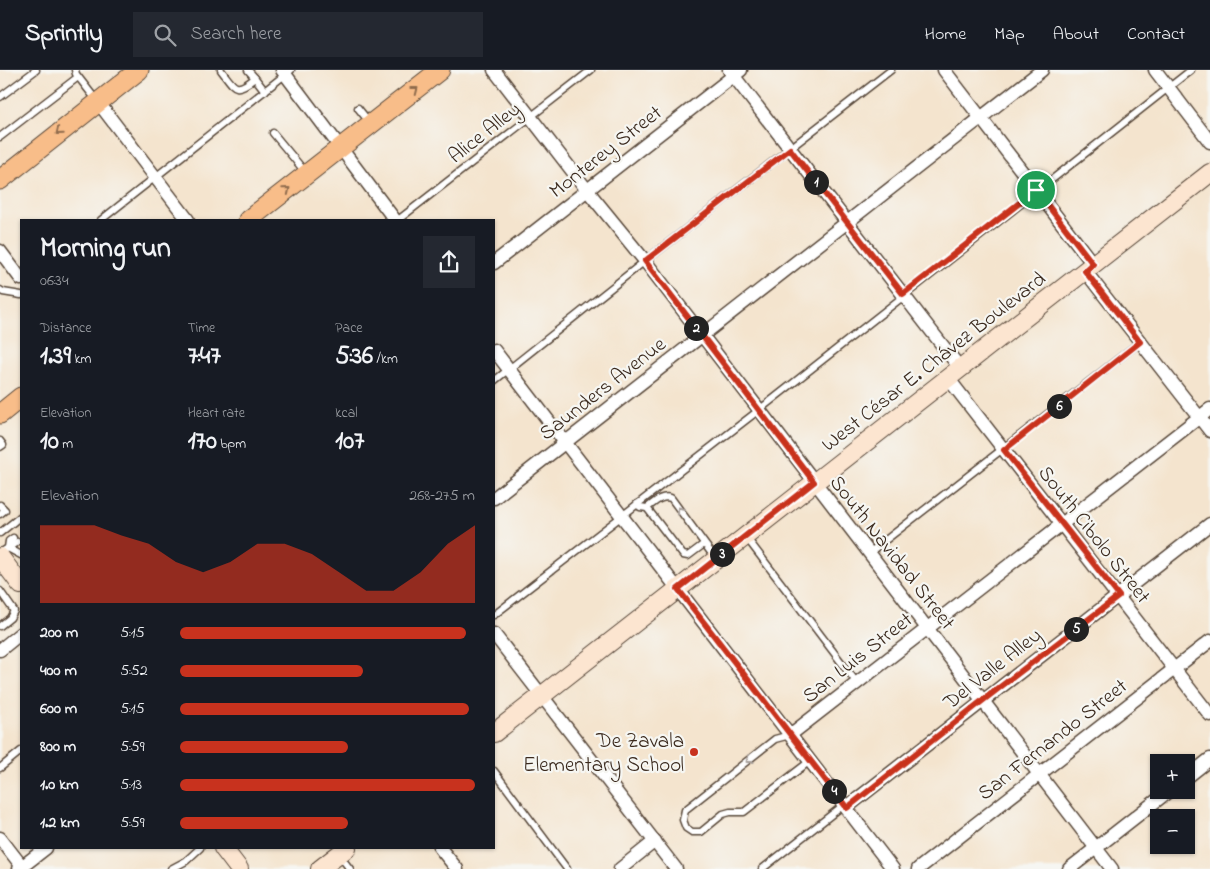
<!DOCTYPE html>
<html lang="en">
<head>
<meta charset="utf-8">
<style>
	body { margin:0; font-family:"Indie Flower",sans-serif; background:#242831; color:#f1f3f6; height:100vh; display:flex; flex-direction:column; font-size:19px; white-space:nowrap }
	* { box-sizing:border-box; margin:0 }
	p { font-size:16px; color:#9ea1a6 }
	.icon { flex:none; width:28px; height:28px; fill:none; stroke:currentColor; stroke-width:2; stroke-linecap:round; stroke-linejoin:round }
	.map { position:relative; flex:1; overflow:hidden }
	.sheet { position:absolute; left:20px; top:149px; width:475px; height:630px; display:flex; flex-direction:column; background:#171b24; border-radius:0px; box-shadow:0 1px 4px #0004 }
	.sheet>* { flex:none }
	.tools { position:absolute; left:1150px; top:684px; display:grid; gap:10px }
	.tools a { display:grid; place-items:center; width:45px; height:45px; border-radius:0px; background:#171b24; box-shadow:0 1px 4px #0004; font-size:25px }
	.pin { position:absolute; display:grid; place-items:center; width:42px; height:42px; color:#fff; margin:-21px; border:2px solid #fff; border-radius:50%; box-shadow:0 1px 5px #0007 }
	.km { position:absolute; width:25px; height:25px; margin:-12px; border-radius:50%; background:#222; color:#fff; font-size:14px; line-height:25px; text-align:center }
	.round { display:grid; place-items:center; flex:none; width:52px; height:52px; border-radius:0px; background:#242831 }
	.summary { display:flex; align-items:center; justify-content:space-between; height:85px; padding:0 20px }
	h1 { font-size:28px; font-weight:700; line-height:38px }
	.figures { display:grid; grid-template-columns:repeat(3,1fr); gap:8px; height:85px; padding:5px 20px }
	.figures div { display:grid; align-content:center }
	.figures b { font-size:25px; font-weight:700 }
	.figures small { font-size:14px; font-weight:400 }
	.figures p { font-size:14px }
	.chart { height:140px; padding:10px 20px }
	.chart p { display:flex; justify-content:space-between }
	.chart svg { width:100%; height:90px; margin-top:5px; fill:#c8321e; opacity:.7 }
	ul { padding:0 20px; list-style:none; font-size:16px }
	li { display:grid; grid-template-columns:80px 60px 1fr; align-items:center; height:38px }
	li i { height:12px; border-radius:6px; background:#c8321e }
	header { display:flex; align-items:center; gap:30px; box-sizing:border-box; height:70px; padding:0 25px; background:#171b24; border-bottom:1px solid #363941 }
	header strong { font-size:24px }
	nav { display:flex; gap:28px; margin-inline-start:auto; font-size:18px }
	.search { width:350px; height:45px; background:#242831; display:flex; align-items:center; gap:12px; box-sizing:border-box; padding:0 18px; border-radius:0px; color:#9ea1a6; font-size:19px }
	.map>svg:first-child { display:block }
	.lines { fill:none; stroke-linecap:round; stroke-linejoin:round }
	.lane-casing { stroke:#574638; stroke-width:9 }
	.street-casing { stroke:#574638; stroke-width:15 }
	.secondary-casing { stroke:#574638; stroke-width:20 }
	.primary-casing { stroke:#574638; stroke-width:21 }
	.lane { stroke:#fff; stroke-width:6 }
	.street { stroke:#fff; stroke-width:12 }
	.secondary { stroke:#fce5d0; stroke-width:18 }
	.primary { stroke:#f8bd89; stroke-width:19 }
	.oneway { stroke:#906c4e }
	.oneway2 { stroke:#a79f9a }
	.route-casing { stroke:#fff; stroke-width:10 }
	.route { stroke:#c8321e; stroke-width:6 }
	.poi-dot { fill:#c8321e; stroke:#f6f6f2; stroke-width:2 }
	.labels { text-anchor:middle; stroke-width:4.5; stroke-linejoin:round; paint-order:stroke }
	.street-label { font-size:21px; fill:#3b2a1e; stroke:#f6f6f2 }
	.poi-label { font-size:21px; fill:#3b2a1e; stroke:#f6f6f2; text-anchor:end }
</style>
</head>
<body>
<header>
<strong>Sprintly</strong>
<div class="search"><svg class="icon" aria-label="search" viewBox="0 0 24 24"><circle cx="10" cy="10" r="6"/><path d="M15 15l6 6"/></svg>Search here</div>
<nav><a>Home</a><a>Map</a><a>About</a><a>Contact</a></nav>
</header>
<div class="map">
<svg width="1210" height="799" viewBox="0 0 1210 799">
	<rect width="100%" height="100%" fill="#f6f6f2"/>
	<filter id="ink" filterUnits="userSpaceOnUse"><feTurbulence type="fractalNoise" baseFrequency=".02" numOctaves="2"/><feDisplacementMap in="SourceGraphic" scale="10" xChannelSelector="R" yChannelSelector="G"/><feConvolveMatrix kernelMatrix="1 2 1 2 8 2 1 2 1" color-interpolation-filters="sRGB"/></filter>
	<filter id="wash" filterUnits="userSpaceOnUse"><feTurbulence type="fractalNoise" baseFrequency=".0096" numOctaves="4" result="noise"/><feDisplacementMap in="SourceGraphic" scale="20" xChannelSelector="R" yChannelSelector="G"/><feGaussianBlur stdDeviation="1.12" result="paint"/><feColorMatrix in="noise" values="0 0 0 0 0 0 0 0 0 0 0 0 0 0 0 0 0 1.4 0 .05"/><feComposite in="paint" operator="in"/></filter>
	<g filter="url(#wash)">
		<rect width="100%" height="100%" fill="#f4e4ce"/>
	</g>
	<g filter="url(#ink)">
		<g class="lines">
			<!-- lane casing -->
			<g class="lane-casing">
				<g id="lane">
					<path d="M75 0 76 4 97 31"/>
					<path d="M221 0C235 18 235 24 255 8L248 0"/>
					<path d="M255 8 265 21"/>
					<path d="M0 27 36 0"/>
					<path d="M358 38 370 53"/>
					<path d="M273 63 306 103"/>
					<path d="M0 67 78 7"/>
					<path d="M101 150 291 0"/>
					<path d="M398 150 591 0"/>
					<path d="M0 220 3 222 21 225"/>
					<path d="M494 311 645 191 891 0"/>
					<path d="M0 371 3 375 0 377"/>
					<path d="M637 434 640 437 647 438C655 432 661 425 671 428L715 488"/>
					<path d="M0 435 5 440 0 444"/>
					<path d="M647 438 683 485 688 486 704 474"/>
					<path d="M0 463 21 446"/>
					<path d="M746 467 857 613"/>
					<path d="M8 478 9 471 13 468"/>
					<path d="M8 478 17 472"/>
					<path d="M0 483 8 478 21 485"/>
					<path d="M869 483 1140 272"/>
					<path d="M0 521 14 541 10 548 0 556"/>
					<path d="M494 545 759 340 1191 0"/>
					<path d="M790 665 775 669 685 740 683 750 686 758 692 762H701L723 744 730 742H744L810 691"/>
					<path d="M0 698 21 681"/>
					<path d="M494 701 567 799"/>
					<path d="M339 785 350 799"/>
					<path d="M171 799 186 791 200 778"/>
					<path d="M762 799 845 734"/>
				</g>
			</g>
			<!-- street casing -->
			<g class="street-casing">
				<g id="street">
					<path d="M282 0 395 150"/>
					<path d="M494 0 587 120 645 191 1112 799"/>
					<path d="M729 0 960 298"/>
					<path d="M944 0 1093 194"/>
					<path d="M1155 0 1210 72"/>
					<path d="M98 32 188 150"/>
					<path d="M0 181 21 209"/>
					<path d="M494 193 741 0"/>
					<path d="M1085 201 1210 361"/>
					<path d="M494 280 893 799"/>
					<path d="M948 308 1210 645"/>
					<path d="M494 428 1042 0"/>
					<path d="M494 564 676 799"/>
					<path d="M0 580 21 563"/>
					<path d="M790 665 1210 339"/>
					<path d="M1186 708 1210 689"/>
					<path d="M847 737 1210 454"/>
					<path d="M0 768 24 799"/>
					<path d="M440 778 457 799"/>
					<path d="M19 799 46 778"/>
					<path d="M620 799 655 771"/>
					<path d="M918 799 1210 571"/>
					<path d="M1069 799 1170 720"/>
				</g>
			</g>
			<!-- secondary casing -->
			<g class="secondary-casing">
				<g id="secondary">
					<path d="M0 487 21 515"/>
					<path d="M494 663 1210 103"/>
					<path d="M223 778 239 799"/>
					<path d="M320 799 347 778"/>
				</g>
			</g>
			<!-- primary casing -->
			<g class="primary-casing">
				<g id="primary">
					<path d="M0 110 139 0"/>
					<path d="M248 150 440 0"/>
					<path d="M0 344 21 327"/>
				</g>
			</g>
			<!-- lane -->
			<use href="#lane" class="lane"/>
			<!-- street -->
			<use href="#street" class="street"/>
			<!-- secondary -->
			<use href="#secondary" class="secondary"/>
			<!-- primary -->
			<use href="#primary" class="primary"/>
		</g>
		<!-- one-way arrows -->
		<defs><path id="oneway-chevron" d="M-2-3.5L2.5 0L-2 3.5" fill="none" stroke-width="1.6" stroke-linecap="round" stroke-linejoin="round" transform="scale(1.25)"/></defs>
		<g class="oneway">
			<use href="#oneway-chevron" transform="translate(415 20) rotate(-38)"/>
			<use href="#oneway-chevron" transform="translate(59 62) rotate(141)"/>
			<use href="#oneway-chevron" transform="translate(287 120) rotate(-39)"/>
		</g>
		<g class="oneway2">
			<use href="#oneway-chevron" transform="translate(680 440) rotate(-127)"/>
			<use href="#oneway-chevron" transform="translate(749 690) rotate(142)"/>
		</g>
	</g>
	<g class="lines" filter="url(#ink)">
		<!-- route casing -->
		<g class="route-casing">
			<path id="route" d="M790 79 903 224 1036 120 1093 194 1085 201 1140 272 1004 380 1119 526 982 631 847 738 678 519 814 412 645 191Z"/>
		</g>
		<!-- route -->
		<use href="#route" class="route"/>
	</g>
	<!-- markers -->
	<circle class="poi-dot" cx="694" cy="682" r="5"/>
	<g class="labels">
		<!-- street labels -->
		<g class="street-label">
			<text transform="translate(484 62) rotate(-38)" y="7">Alice Alley</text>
			<text transform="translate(605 81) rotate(-38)" y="7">Monterey Street</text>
			<text transform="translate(933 291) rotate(-38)" y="7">West César E. Chávez Boulevard</text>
			<text transform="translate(602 318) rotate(-38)" y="7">Saunders Avenue</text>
			<text transform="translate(1095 464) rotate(52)" y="7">South Cibolo Street</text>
			<text transform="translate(893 482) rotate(52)" y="7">South Navidad Street</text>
			<text transform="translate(857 587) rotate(-38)" y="7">San Luis Street</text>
			<text transform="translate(992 598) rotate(-38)" y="7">Del Valle Alley</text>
			<text transform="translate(1052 669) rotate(-38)" y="7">San Fernando Street</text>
		</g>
		<!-- poi labels -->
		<g class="poi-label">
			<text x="684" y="677">De Zavala<tspan x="684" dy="24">Elementary School</tspan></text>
		</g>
	</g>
</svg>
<div class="tools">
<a>+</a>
<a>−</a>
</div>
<div class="pin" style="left:1036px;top:120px;background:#1e9e55"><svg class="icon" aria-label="arrive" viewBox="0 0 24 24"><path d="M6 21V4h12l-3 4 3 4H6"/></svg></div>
<b class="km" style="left:816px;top:112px">1</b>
<b class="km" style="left:696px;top:258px">2</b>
<b class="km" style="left:722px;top:484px">3</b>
<b class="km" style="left:834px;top:721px">4</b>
<b class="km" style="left:1076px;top:559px">5</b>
<b class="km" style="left:1059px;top:336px">6</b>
<section class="sheet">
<div class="summary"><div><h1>Morning run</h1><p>06:34</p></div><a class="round"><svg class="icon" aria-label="share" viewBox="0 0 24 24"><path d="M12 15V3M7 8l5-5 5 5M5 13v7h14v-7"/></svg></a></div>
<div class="figures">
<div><p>Distance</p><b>1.39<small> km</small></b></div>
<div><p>Time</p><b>7:47</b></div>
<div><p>Pace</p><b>5:36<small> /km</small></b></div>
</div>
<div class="figures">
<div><p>Elevation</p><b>10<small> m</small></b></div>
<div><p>Heart rate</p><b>170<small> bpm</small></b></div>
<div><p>kcal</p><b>107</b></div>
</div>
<div class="chart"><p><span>Elevation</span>268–275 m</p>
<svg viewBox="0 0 160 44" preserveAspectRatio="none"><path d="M0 44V6L10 6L20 6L30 11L40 15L50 24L60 29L70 24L80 15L90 15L100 20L110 29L120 38L130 38L140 29L150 15L160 6V44z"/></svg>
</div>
<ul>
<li><b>200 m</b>5:15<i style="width:97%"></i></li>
<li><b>400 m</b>5:52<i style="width:62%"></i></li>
<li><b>600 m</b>5:15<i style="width:98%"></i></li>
<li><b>800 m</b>5:59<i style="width:57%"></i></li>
<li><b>1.0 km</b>5:13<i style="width:100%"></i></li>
<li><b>1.2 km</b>5:59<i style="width:57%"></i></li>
</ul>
</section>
</div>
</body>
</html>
